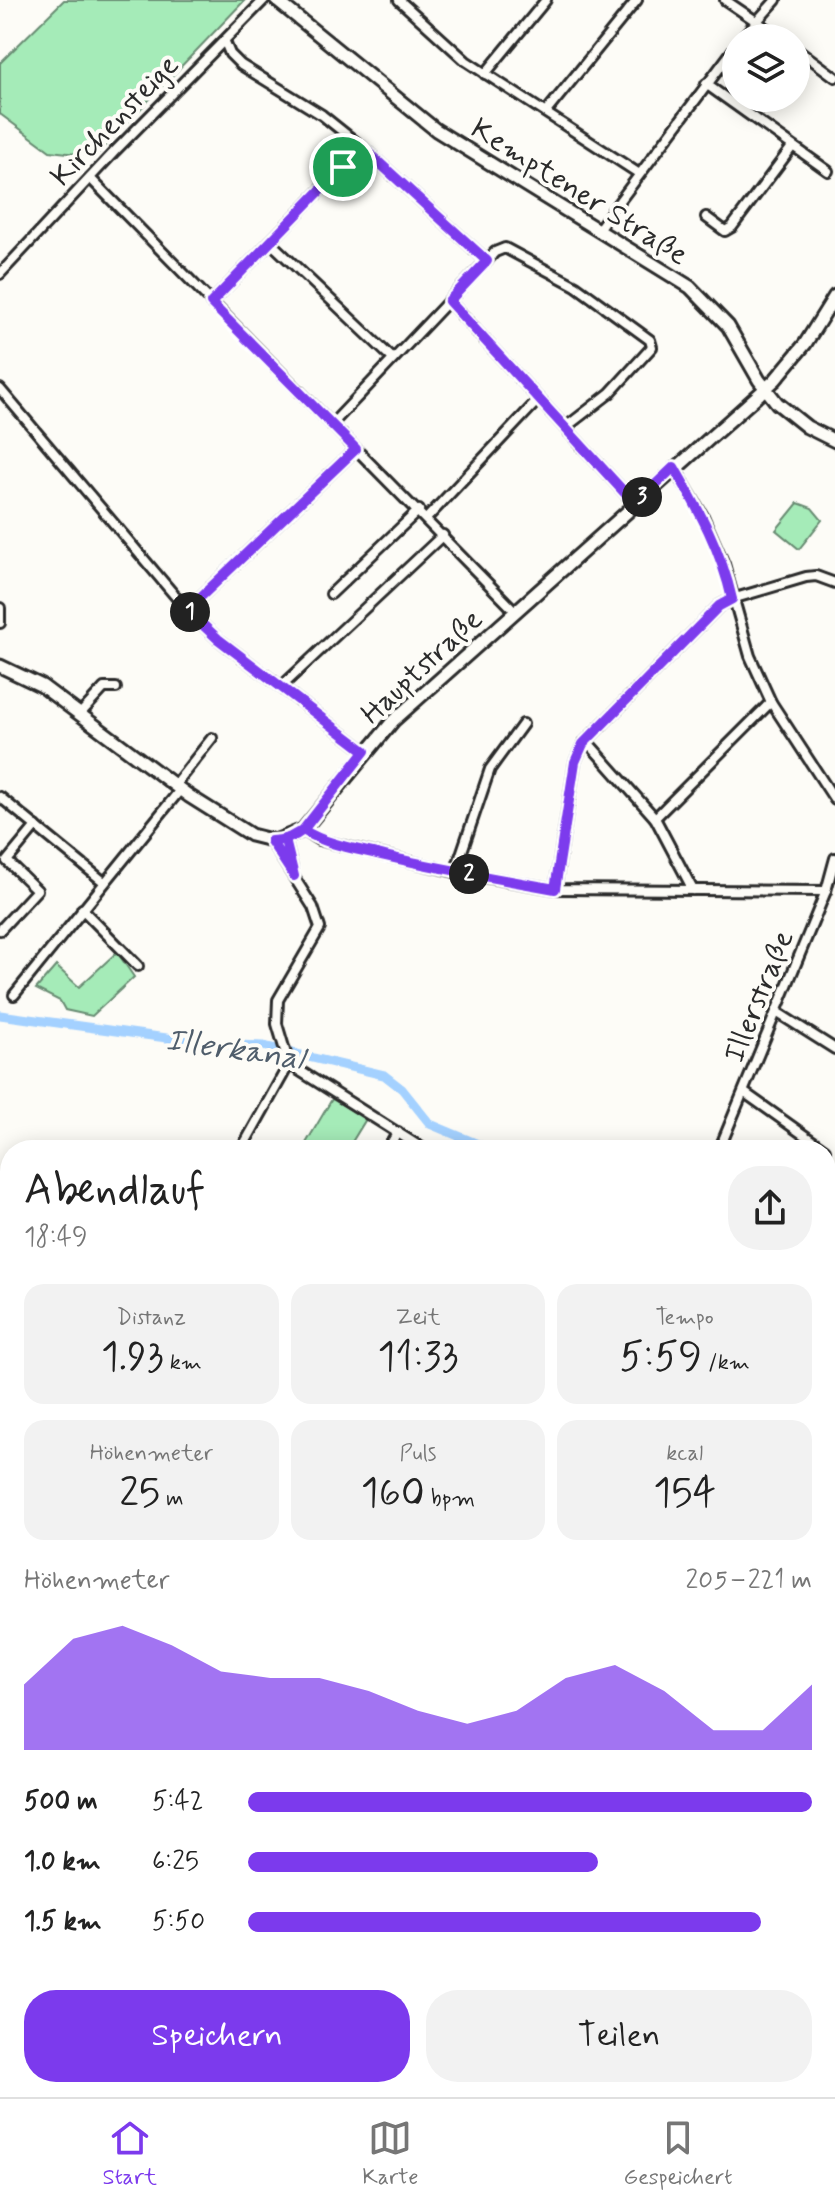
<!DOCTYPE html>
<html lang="de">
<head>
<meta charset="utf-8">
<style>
	body { margin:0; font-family:Mynerve,sans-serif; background:#f2f2f2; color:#222; height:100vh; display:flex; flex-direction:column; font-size:30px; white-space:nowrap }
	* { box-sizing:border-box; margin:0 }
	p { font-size:26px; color:#767676 }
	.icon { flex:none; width:44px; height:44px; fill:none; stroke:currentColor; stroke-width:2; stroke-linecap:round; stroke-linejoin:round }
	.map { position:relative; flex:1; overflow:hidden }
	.panel { position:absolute; left:0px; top:1140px; width:836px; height:958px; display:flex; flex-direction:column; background:#fff; border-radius:32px 32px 0 0; box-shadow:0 4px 20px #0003 }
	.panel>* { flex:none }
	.buttons { position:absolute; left:722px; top:24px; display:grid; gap:16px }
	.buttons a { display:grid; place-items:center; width:88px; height:88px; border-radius:50%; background:#fff; box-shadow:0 4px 20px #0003; font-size:40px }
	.pin { position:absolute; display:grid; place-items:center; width:68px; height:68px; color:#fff; margin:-34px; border:4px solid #fff; border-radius:50%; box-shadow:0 2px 8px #0007 }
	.km { position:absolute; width:40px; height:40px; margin:-20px; border-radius:50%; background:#222; color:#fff; font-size:22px; line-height:40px; text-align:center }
	.round { display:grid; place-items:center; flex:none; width:84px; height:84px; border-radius:32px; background:#f2f2f2 }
	.summary { display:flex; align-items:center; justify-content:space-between; height:136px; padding:0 24px }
	h1 { font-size:44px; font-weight:600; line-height:60px }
	.metrics { display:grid; grid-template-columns:repeat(3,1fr); gap:12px; height:136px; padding:8px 24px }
	.metrics div { display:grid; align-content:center; border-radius:20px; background:#f2f2f2; text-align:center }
	.metrics b { font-size:40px; font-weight:600 }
	.metrics small { font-size:22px; font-weight:400 }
	.metrics p { font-size:22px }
	.chart { height:224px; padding:16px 24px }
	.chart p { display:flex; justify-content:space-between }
	.chart svg { width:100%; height:144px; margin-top:8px; fill:#7c3aed; opacity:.7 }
	.primary-button { display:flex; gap:16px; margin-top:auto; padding:16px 24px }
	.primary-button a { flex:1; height:92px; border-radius:32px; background:#7c3aed; color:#fff; font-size:32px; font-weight:600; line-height:92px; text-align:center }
	.primary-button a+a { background:#f2f2f2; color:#222 }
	ul { padding:0 24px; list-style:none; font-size:26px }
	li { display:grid; grid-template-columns:128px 96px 1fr; align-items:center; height:60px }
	li i { height:20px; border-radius:10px; background:#7c3aed }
	.dock { display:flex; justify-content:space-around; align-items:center; height:112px; border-top:2px solid #e0e0e0; background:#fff; font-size:22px; color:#767676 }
	.dock a { display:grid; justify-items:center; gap:4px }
	.dock .active { color:#7c3aed }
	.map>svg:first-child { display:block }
	.green { fill:#a5ebb8; stroke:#688b72; stroke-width:2 }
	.water { fill:#a4d1ff; stroke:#748faa; stroke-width:2 }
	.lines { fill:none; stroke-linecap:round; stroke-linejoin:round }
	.canal { stroke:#a4d1ff; stroke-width:9 }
	.street-casing { stroke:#2b2b2b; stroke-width:14 }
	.secondary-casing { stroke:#2b2b2b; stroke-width:17 }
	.street { stroke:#fdfcf7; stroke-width:8 }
	.secondary { stroke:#fdfcf7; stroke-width:11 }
	.route-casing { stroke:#fff; stroke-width:16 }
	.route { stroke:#7c3aed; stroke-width:10 }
	.labels { text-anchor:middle; stroke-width:8; stroke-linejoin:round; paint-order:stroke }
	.street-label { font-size:30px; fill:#2b2b2b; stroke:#fdfcf7 }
	.water-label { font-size:32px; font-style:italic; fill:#4f5d6b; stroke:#fdfcf7 }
</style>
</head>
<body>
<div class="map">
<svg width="835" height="2097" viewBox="0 0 835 2097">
	<rect width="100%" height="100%" fill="#fdfcf7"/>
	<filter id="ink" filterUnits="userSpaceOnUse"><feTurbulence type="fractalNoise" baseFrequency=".0125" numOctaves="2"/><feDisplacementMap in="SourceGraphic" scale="16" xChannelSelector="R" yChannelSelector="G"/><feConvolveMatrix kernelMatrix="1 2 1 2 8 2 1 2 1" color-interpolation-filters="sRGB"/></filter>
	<g filter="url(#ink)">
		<!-- green -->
		<g class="green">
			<path d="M64 0H245L95 156 50 151 0 114V63Z"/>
			<path d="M798 503 812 508 822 520 799 549 776 530Z"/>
			<path d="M117 952 134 977 92 1016 65 1010 60 1001 36 989 56 966 79 987Z"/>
			<path d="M332 1099 366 1119 347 1150H302Z"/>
			<path d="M0 1297 10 1298V1712L0 1699Z"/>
			<path d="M832 1346 835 1349V1485L826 1477V1352Z"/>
			<path d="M826 1559 835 1566V1685L826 1673Z"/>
			<path d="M0 1806 10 1819V2088H119L123 2097H0Z"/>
			<path d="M247 2088H744L755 2097H252Z"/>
		</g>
		<!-- water -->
		<g class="water">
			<path d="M0 1699 10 1712V1819L0 1806Z"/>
			<path d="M826 1749 835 1751V2097H759L748 2088H826Z"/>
		</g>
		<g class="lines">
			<!-- canal -->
			<g class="canal">
				<path d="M0 1015 210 1044 263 1046 384 1075 402 1089 430 1124 492 1150"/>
				<path d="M826 1296 835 1300"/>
			</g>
			<!-- street casing -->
			<g class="street-casing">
				<g id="street">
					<path d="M399 0 466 61 638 173"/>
					<path d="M725 0 781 38"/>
					<path d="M742 38 776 0"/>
					<path d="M225 42 230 54 241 65 322 115 362 147 487 261"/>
					<path d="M796 48 835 77"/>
					<path d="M485 74 546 0"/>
					<path d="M706 84 828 171"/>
					<path d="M546 112 637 0"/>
					<path d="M90 178 516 612"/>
					<path d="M706 217 725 231 732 227 792 147"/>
					<path d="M598 230 736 46"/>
					<path d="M270 242 393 359"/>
					<path d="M0 274 115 151 264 0"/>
					<path d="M449 301 635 504"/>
					<path d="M211 303 362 147"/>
					<path d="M0 389 187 610 218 639 365 751"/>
					<path d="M332 424 495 252 505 248 576 286 650 340 652 347 610 393 566 427"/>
					<path d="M674 467 703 516 724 564 750 656 771 702 835 800"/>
					<path d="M427 518 539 399"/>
					<path d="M331 594 419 510"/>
					<path d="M0 608V623"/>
					<path d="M187 610 356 449"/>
					<path d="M282 686 443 535"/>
					<path d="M80 714 104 688H116"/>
					<path d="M583 744 592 747 655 818 693 890"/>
					<path d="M174 786 212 738"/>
					<path d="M0 797 104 882"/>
					<path d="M655 818 771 702"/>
					<path d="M303 830 319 840 361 850 455 872 555 889 826 891"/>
					<path d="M285 840 292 868"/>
					<path d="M455 872 490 769 523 724"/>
					<path d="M555 889 575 762 583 744 719 606 732 599 806 577 816 576 835 583"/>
					<path d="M82 909 138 966"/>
					<path d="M0 930 37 890 7 861 36 826"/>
					<path d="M14 995 180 790"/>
					<path d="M778 1013 835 1049"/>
					<path d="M289 1064 425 1150"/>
					<path d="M745 1093 825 1150"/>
					<path d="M241 1150 289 1064 277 1024 278 1000 320 928 313 907 271 841"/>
					<path d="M387 1150 398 1132"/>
					<path d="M719 1150 826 891 835 858"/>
				</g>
			</g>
			<!-- secondary casing -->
			<g class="secondary-casing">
				<g id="secondary">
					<path d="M276 0 436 130 690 287 728 326 759 380 777 403 807 427 835 441"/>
					<path d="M0 666 42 686 189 796 251 835 275 841 303 830 393 721 775 380 805 344 835 296"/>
				</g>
			</g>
			<!-- street -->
			<use href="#street" class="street"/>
			<!-- secondary -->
			<use href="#secondary" class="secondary"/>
		</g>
	</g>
	<g class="lines" filter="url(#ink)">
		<!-- route casing -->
		<g class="route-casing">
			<path id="route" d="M343 167 211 303 356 449 187 610 218 639 365 751 303 830 285 840 294 876 271 841C283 841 293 838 303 830 327 845 357 849 385 856 441 869 498 879 555 889L575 762 583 744 719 606 732 599C721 550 699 510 674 467L635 504 449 301 487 261 362 147 343 167"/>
		</g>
		<!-- route -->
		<use href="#route" class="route"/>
	</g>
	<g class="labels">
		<!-- street labels -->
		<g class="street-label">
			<text transform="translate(114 120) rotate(-46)" y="10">Kirchensteige</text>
			<text transform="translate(580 191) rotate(32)" y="10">Kemptener Straße</text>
			<text transform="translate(421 666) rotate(-43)" y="10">Hauptstraße</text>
			<text transform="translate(758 996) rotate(-68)" y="10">Illerstraße</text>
		</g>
		<!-- water labels -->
		<g class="water-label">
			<text transform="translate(235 1048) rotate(8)" y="11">Illerkanal</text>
		</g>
	</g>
</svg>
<div class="buttons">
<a><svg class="icon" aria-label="layers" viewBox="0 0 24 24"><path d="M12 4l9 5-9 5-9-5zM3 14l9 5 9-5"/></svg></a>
</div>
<div class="pin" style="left:343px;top:167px;background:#1e9e55"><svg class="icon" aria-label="arrive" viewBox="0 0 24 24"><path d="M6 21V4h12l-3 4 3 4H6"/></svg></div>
<b class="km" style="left:190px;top:612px">1</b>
<b class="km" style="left:469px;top:874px">2</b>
<b class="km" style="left:642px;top:497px">3</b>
<section class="panel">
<div class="summary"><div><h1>Abendlauf</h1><p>18:49</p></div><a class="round"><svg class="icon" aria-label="share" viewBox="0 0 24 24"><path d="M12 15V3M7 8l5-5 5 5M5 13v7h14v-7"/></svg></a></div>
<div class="metrics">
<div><p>Distanz</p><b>1.93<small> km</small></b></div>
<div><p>Zeit</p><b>11:33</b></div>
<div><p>Tempo</p><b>5:59<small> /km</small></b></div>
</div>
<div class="metrics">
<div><p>Höhenmeter</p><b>25<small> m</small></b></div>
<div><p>Puls</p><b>160<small> bpm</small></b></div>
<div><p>kcal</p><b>154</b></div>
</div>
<div class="chart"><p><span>Höhenmeter</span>205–221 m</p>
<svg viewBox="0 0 160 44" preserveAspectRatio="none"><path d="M0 44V24L10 10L20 6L30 12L40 20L50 22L60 22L70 26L80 32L90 36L100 32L110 22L120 18L130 26L140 38L150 38L160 24V44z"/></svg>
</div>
<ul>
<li><b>500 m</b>5:42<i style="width:100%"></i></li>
<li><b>1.0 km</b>6:25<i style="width:62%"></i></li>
<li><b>1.5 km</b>5:50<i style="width:91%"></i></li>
</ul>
<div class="primary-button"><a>Speichern</a><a>Teilen</a></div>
</section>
</div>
<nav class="dock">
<a class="active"><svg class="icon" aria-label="home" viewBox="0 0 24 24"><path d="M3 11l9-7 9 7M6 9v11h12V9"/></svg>Start</a>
<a><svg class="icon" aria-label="map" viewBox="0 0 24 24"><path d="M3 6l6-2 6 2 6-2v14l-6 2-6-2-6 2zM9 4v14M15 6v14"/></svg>Karte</a>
<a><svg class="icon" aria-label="saved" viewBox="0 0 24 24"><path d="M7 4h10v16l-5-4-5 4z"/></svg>Gespeichert</a>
</nav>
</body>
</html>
